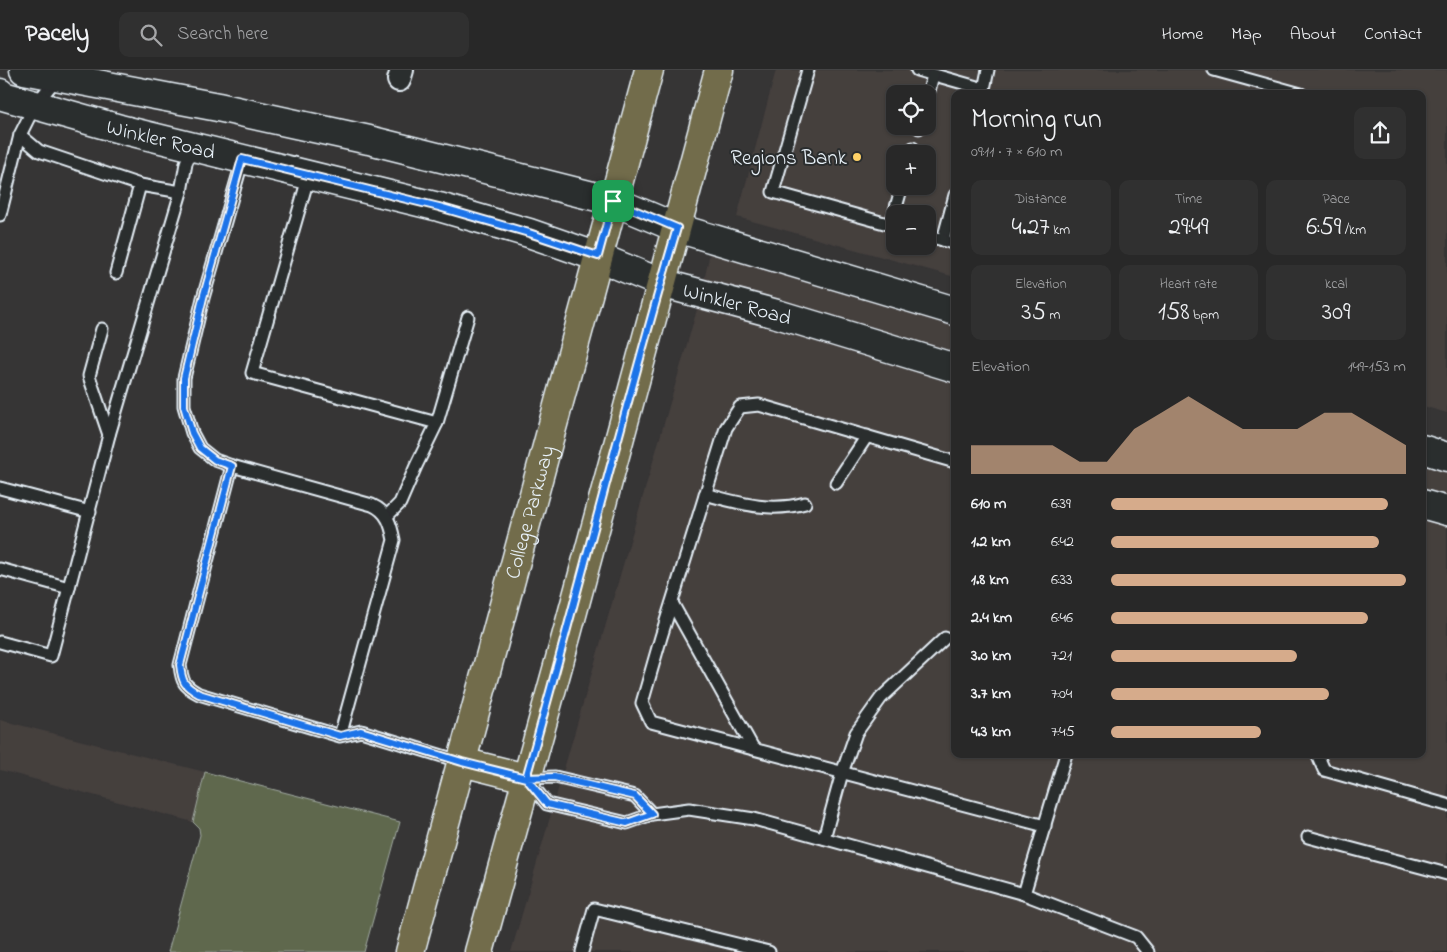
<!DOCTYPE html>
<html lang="en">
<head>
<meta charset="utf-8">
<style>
	body { margin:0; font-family:"Indie Flower",sans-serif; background:#303030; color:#f1f3f6; height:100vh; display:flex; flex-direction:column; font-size:19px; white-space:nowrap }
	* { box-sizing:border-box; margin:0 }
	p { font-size:16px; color:#a5a6a8 }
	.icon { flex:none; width:28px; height:28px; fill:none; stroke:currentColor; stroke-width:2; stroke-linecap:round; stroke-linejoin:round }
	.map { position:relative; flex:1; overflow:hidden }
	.drawer { position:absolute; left:951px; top:20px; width:475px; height:668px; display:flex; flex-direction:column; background:#282828; border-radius:10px; box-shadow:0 1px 4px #0004,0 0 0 1px #444445 }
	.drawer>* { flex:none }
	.tools { position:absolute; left:886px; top:15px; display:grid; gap:10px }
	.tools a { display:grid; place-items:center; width:50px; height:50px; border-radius:10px; background:#282828; box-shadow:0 1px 4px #0004,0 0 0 1px #444445; font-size:25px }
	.pin { position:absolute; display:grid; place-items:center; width:42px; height:42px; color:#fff; margin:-21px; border-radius:10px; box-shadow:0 2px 8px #0006 }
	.round { display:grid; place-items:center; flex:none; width:52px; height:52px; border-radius:10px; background:#303030 }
	.headline { display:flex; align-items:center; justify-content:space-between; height:85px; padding:0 20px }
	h1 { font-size:28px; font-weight:600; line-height:38px }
	.metrics { display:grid; grid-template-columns:repeat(3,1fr); gap:8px; height:85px; padding:5px 20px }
	.metrics div { display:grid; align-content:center; border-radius:10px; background:#303030; text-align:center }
	.metrics b { font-size:25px; font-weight:600 }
	.metrics small { font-size:14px; font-weight:400 }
	.metrics p { font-size:14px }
	.chart { height:140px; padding:10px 20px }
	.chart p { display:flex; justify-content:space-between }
	.chart svg { width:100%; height:90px; margin-top:5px; fill:#d6ab8b; opacity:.7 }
	ul { padding:0 20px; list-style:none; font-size:16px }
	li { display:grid; grid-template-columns:80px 60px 1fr; align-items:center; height:38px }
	li i { height:12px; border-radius:6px; background:#d6ab8b }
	header { display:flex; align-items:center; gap:30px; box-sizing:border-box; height:70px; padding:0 25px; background:#282828; border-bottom:1px solid #444445 }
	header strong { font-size:24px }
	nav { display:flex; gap:28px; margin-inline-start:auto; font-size:18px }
	.search { width:350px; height:45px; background:#303030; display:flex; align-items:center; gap:12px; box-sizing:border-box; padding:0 18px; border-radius:10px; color:#a5a6a8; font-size:19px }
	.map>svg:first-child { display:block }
	.built { fill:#453f3e; fill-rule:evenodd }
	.green { fill:#5e674e; stroke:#a3aca3 }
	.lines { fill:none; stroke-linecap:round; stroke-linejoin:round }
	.lane-casing { stroke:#e8f1f8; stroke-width:15 }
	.street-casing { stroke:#e8f1f8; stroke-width:26 }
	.secondary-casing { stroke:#e8f1f8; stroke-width:31 }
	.primary-casing { stroke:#e8f1f8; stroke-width:31 }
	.lane { stroke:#2a2d2e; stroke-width:11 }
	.street { stroke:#2a2d2e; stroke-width:22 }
	.secondary { stroke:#2a2d2e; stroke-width:28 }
	.primary { stroke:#726c4b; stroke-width:28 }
	.route-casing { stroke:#fff; stroke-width:10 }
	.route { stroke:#1a73e8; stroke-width:6 }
	.poi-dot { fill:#ffd166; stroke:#2a2d2e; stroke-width:2 }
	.labels { text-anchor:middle; stroke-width:4; stroke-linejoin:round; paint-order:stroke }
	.street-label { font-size:21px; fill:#e8f1f8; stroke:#2a2d2e }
	.poi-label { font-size:21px; fill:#e8f1f8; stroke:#2a2d2e; text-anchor:end }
</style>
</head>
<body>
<header>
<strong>Pacely</strong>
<div class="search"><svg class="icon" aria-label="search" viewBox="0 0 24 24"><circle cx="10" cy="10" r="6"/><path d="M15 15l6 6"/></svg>Search here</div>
<nav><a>Home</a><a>Map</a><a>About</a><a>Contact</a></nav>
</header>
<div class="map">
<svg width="1447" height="882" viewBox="0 0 1447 882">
	<rect width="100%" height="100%" fill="#363535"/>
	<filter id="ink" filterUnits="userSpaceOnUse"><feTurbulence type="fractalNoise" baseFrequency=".02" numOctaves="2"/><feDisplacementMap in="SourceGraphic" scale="10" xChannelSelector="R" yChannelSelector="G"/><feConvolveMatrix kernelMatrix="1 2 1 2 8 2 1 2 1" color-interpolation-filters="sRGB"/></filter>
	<g filter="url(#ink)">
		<!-- built -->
		<g class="built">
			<path d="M776 0H1447V343L1423 336 1422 24H955V207L737 147ZM895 24H928V56H895ZM895 84H928V116H895ZM895 144H928V176H895Z"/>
			<path d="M710 182 955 254V284L704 211Z"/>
			<path d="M698 236 773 256 955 311V684H1422L1423 448 1447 455V882H511Z"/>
			<path d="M1422 393 1447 401V428L1423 420Z"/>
			<path d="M0 650 205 702 193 752 0 700Z"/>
		</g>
		<!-- green -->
		<path class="green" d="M205 702 400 752 364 882H168L200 765 199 758 193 752Z"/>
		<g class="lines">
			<!-- lane casing -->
			<g class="lane-casing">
				<g id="lane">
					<path d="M808 0 773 122 895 156"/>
					<path d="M917 0 984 19"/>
					<path d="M1214 0 1301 24"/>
					<path d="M983 24 988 0"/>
					<path d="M928 25 933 5"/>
					<path d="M919 58V56"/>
					<path d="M20 65 39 81 140 115 181 122"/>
					<path d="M911 84 913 78"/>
					<path d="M309 105 252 303 437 353 416 396 400 433 387 446"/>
					<path d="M955 125 943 170 955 174"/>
					<path d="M0 145 20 65 35 35 57 8"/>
					<path d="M891 155 902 116"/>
					<path d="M928 166 943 170"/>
					<path d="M116 203 140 115"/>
					<path d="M102 259 89 306 109 365"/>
					<path d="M437 353 468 247"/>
					<path d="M955 392 759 335 740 337 726 358 661 567 642 633 651 652 1045 756"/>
					<path d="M232 396 215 390 200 378 192 363 184 336V308L203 228 243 89"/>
					<path d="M836 413 867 366"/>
					<path d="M0 418 90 442"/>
					<path d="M705 424C739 433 770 443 805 433"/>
					<path d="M0 499 69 518"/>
					<path d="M672 533 753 678"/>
					<path d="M0 572 51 586 109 365 181 122 186 93 193 77"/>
					<path d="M340 666 394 470C391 455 388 442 372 435L232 396 180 595C182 612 184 616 199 624L340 666 361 661 462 692"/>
					<path d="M1317 684 1324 700 1447 735"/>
					<path d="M652 744 635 726 555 707 526 708 547 734 627 753 652 744 689 739 754 749 1024 824 1136 867 1148 882"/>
					<path d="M1308 767 1447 804"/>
					<path d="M824 768 842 703 856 663 881 628 945 568"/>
					<path d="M1024 824 1066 684"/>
					<path d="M582 882 594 839 769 882"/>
				</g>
			</g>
			<!-- street casing -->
			<g class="street-casing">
				<path id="street" d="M399 10 402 0"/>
			</g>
			<!-- secondary casing -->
			<g class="secondary-casing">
				<g id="secondary">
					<path d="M24 0 218 37 369 70 613 131 677 158 955 241"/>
					<path id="s1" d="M0 23 3 26 120 59 439 137 529 163 598 187 661 213 777 244 955 298"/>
					<path d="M1422 379 1447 387"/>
					<path d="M1422 434 1447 441"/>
				</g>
			</g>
			<!-- primary casing -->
			<g class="primary-casing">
				<g id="primary">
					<path d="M462 692 526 708"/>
					<path id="s2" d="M410 882 649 0"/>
					<path d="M479 882 566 567 719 0"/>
				</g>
			</g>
			<!-- lane -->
			<use href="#lane" class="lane"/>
			<!-- street -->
			<use href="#street" class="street"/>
			<!-- secondary -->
			<use href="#secondary" class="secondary"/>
			<!-- primary -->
			<use href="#primary" class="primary"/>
		</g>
	</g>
	<g class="lines" filter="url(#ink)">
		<!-- route casing -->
		<g class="route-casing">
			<path id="route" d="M613 131 598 186 529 163 439 137 242 89 203 228 184 308V336L192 363 200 378 215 390 232 396 180 595C182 612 184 616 199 624L340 666 361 661 462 692 526 708 554 707 635 726 652 744 627 753 547 734 526 708C578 525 623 341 677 158L613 131"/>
		</g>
		<!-- route -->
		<use href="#route" class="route"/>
	</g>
	<!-- markers -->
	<circle class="poi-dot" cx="857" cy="87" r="5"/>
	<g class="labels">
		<!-- street labels -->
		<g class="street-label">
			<text dy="7" stroke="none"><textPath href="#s1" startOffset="168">Winkler Road</textPath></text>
			<text dy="7" stroke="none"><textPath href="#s1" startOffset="768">Winkler Road</textPath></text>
			<text dy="7" stroke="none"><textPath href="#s2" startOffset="456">College Parkway</textPath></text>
		</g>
		<!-- poi labels -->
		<g class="poi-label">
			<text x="847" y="94">Regions Bank</text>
		</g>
	</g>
</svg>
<div class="tools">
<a><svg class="icon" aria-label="locate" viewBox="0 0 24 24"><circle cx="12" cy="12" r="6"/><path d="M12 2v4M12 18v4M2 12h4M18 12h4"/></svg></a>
<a>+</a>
<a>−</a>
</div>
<div class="pin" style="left:613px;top:131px;background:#1e9e55"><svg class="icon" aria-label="arrive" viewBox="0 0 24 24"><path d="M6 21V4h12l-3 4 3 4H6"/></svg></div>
<section class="drawer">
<div class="headline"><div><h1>Morning run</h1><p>09:11 · 7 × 610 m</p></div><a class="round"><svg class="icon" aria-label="share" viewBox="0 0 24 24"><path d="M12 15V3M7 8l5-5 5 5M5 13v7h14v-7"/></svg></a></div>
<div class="metrics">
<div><p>Distance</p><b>4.27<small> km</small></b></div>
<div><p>Time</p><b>29:49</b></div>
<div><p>Pace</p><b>6:59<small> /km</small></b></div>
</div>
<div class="metrics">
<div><p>Elevation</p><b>35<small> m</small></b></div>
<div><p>Heart rate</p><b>158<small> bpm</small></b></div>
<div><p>kcal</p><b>309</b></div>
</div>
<div class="chart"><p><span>Elevation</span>149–153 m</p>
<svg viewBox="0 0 160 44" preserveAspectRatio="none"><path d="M0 44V30L10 30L20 30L30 30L40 38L50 38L60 22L70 14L80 6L90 14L100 22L110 22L120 22L130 14L140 14L150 22L160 30V44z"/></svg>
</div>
<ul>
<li><b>610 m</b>6:39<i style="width:94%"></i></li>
<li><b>1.2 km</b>6:42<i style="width:91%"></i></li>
<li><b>1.8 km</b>6:33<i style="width:100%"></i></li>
<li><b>2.4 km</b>6:46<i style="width:87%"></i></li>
<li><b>3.0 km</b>7:21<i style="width:63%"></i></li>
<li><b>3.7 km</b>7:04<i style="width:74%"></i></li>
<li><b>4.3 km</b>7:45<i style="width:51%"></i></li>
</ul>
</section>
</div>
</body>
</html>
